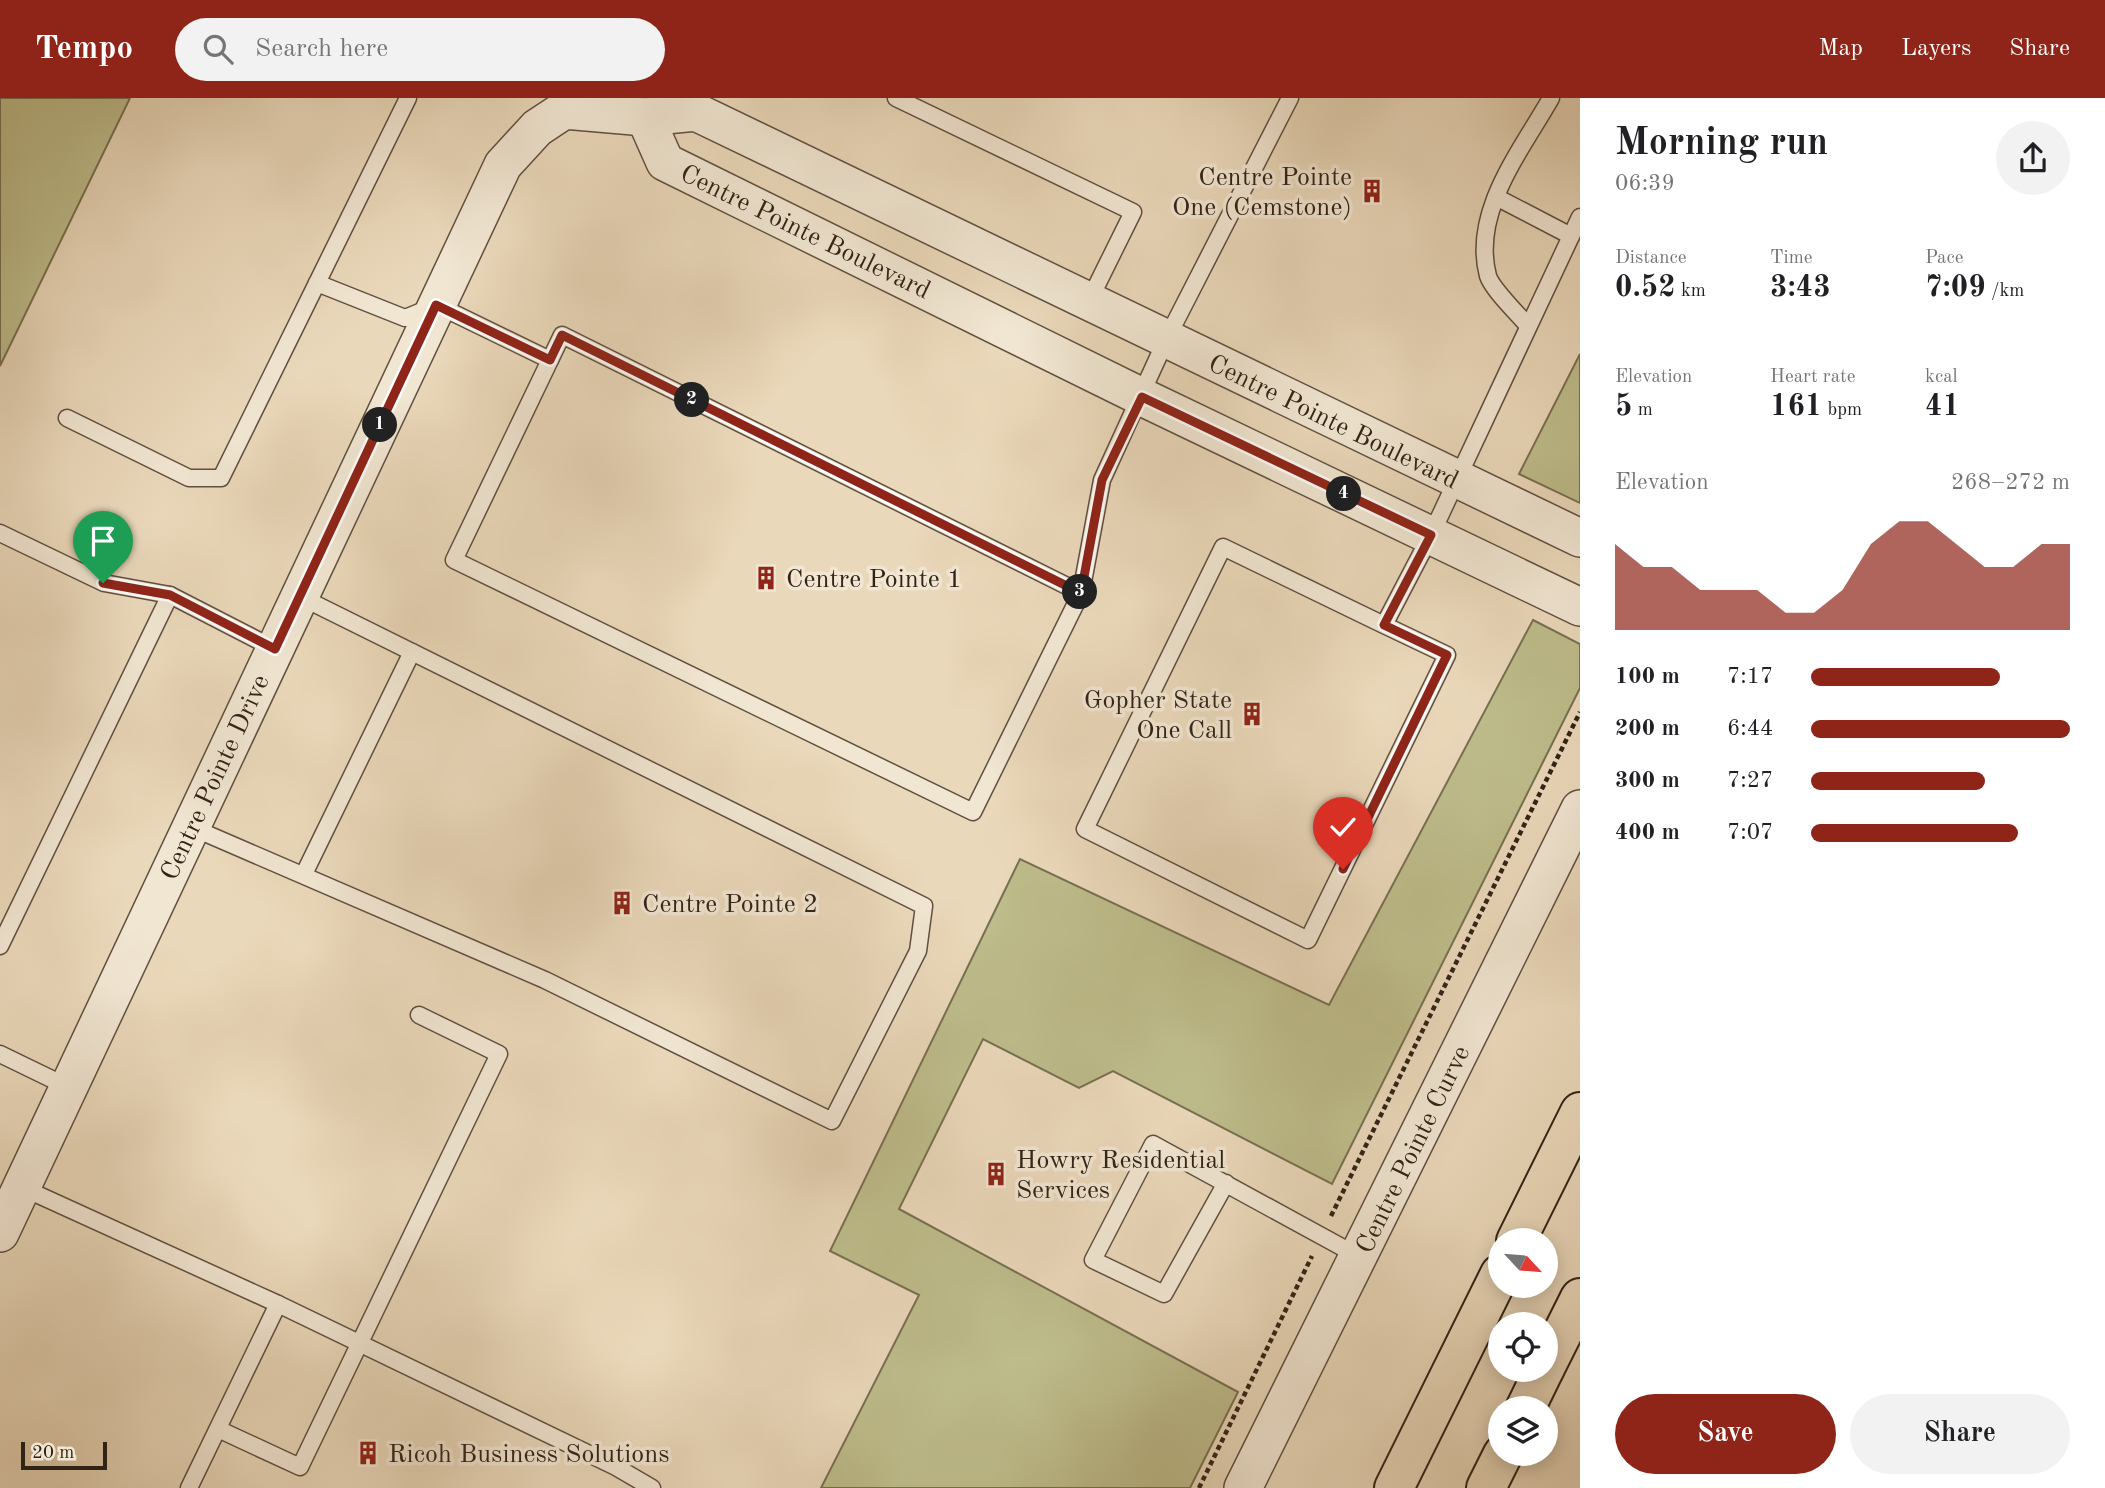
<!DOCTYPE html>
<html lang="en">
<head>
<meta charset="utf-8">
<style>
	body { margin:0; font-family:"Old Standard TT",serif; background:#f2f2f2; color:#202124; height:100vh; display:flex; flex-direction:column; font-size:26px; white-space:nowrap }
	* { box-sizing:border-box; margin:0 }
	p { font-size:23px; color:#757577 }
	.icon { flex:none; width:38px; height:38px; fill:none; stroke:currentColor; stroke-width:2; stroke-linecap:round; stroke-linejoin:round }
	.map { position:relative; flex:1; overflow:hidden }
	.panel { display:flex; flex-direction:column; background:#fff; width:525px }
	.panel>* { flex:none }
	.needle { width:46px; rotate:116deg }
	.tools { position:absolute; left:1488px; top:1130px; display:grid; gap:14px }
	.tools a { display:grid; place-items:center; width:70px; height:70px; border-radius:50%; background:#fff; box-shadow:0 4px 18px #0003; font-size:35px }
	.scale { position:absolute; left:21px; bottom:18px; width:86px; box-sizing:border-box; padding-left:7px; border:4px solid #322317; border-top:0; font-size:19px; line-height:24px; white-space:nowrap; color:#322317; -webkit-text-stroke:5px #f1e6d2; paint-order:stroke }
	.pin { position:absolute; display:grid; place-items:center; width:60px; height:60px; color:#fff; margin:-72px -30px; border-radius:50% 50% 50% 0; rotate:-45deg; box-shadow:0 0 7px #0007 }
	.pin .icon { rotate:45deg }
	.km { position:absolute; width:35px; height:35px; margin:-18px; border-radius:50%; background:#222; color:#fff; font-size:19px; line-height:35px; text-align:center }
	.round { display:grid; place-items:center; flex:none; width:74px; height:74px; border-radius:37px; background:#f2f2f2 }
	.head { display:flex; align-items:center; justify-content:space-between; height:119px; padding:0 35px }
	h1 { font-size:38px; font-weight:600; line-height:52px }
	.metrics { display:grid; grid-template-columns:repeat(3,1fr); gap:10px; height:119px; padding:7px 35px }
	.metrics div { display:grid; align-content:center }
	.metrics b { font-size:30px; font-weight:600 }
	.metrics small { font-size:19px; font-weight:400 }
	.metrics p { font-size:19px }
	.chart { height:196px; padding:14px 35px }
	.chart p { display:flex; justify-content:space-between }
	.chart svg { width:100%; height:126px; margin-top:7px; fill:#8f2418; opacity:.7 }
	.action { display:flex; gap:14px; margin-top:auto; padding:14px 35px }
	.action a { flex:1; height:80px; border-radius:42px; background:#8f2418; color:#fff; font-size:28px; font-weight:600; line-height:80px; text-align:center }
	.action a+a { background:#f2f2f2; color:#202124 }
	ul { padding:0 35px; list-style:none; font-size:23px }
	li { display:grid; grid-template-columns:112px 84px 1fr; align-items:center; height:52px }
	li i { height:18px; border-radius:9px; background:#8f2418 }
	header { display:flex; align-items:center; gap:42px; box-sizing:border-box; height:98px; padding:0 35px; background:#8f2418; color:#fff }
	header strong { font-size:33px }
	nav { display:flex; gap:38px; margin-inline-start:auto; font-size:24px }
	.search { width:490px; height:63px; background:#f2f2f2; display:flex; align-items:center; gap:18px; box-sizing:border-box; padding:0 24px; border-radius:38px; color:#757577; font-size:26px }
	main { display:flex; flex:1; min-height:0 }
	.map>svg:first-child { display:block }
	.green { fill:#bebc8b; stroke:#787051; stroke-width:2 }
	.lines { fill:none; stroke-linecap:round; stroke-linejoin:round }
	.service-casing { stroke:#605040; stroke-width:19 }
	.tertiary-casing { stroke:#605040; stroke-width:40 }
	.trunk-casing { stroke:#322317; stroke-width:42 }
	.path { stroke:#322317; stroke-width:4.5; stroke-dasharray:5 3.5; stroke-linecap:butt }
	.service { stroke:#f1e6d2; stroke-width:16 }
	.tertiary { stroke:#f1e6d2; stroke-width:37 }
	.trunk { stroke:#ead8ba; stroke-width:38 }
	.route-casing { stroke:#fff; stroke-width:14 }
	.route { stroke:#8f2418; stroke-width:9 }
	.labels { text-anchor:middle; stroke-width:7; stroke-linejoin:round; paint-order:stroke }
	.poi-label { font-size:26px; fill:#322317; stroke:#f1e6d2; text-anchor:start }
	.street-label { font-size:26px; fill:#322317; stroke:#f1e6d2 }
</style>
</head>
<body>
<header>
<strong>Tempo</strong>
<div class="search"><svg class="icon" aria-label="search" viewBox="0 0 24 24"><circle cx="10" cy="10" r="6"/><path d="M15 15l6 6"/></svg>Search here</div>
<nav><a>Map</a><a>Layers</a><a>Share</a></nav>
</header>
<main>
<div class="map">
<svg width="1580" height="1390" viewBox="0 0 1580 1390">
	<rect width="100%" height="100%" fill="#ead8ba"/>
	<filter id="stains"><feTurbulence type="fractalNoise" baseFrequency=".00286" numOctaves="4"/><feColorMatrix values="0 0 0 0 .2 0 0 0 0 .09 0 0 0 0 .02 0 0 0 .5 -.17"/></filter>
	<radialGradient id="worn" r=".72"><stop offset=".6" stop-color="#630" stop-opacity="0"/><stop offset="1" stop-color="#630" stop-opacity=".3"/></radialGradient>
	<!-- green -->
	<g class="green">
		<path d="M0 0H130L0 268Z"/>
		<path d="M1580 256V405L1519 376Z"/>
		<path d="M1533 522 1580 546V590L1332 1086 1113 973 1079 990 983 941 899 1111 1238 1294 1190 1390H821L919 1197 830 1153 1020 761 1329 907Z"/>
	</g>
	<g class="lines">
		<!-- service casing -->
		<g class="service-casing">
			<g id="service">
				<path d="M896 0 1133 114 1088 205"/>
				<path d="M1496 99 1571 138"/>
				<path d="M317 185 408 0"/>
				<path d="M1528 228C1519 217 1492 191 1488 178 1471 114 1521 53 1551 0"/>
				<path d="M550 262 562 237 1081 495"/>
				<path d="M67 320 189 380H221L317 185 405 220 437 207 550 262 454 462 973 714 1081 495 1102 382 1166 242 1290 0"/>
				<path d="M0 435 104 485 170 497"/>
				<path d="M1384 527 1223 449 1085 731 1308 842 1447 557 1384 527 1431 437 1580 119"/>
				<path d="M191 729 545 882 832 1023 918 853 924 808 299 498"/>
				<path d="M304 776 412 554"/>
				<path d="M0 848 170 497 275 551"/>
				<path d="M0 956 68 989"/>
				<path d="M1226 1085 1164 1196 1093 1162 1153 1046 1358 1158"/>
				<path d="M21 1089 278 1206"/>
				<path d="M218 1331 300 1369 499 956 419 917"/>
				<path d="M189 1390 278 1206 616 1369 652 1390"/>
			</g>
		</g>
		<!-- tertiary casing -->
		<g class="tertiary-casing">
			<g id="tertiary">
				<path d="M645 19 665 64 1142 299 1580 509"/>
				<path d="M0 1135 503 67 537 30 564 12 645 19 696 14 1580 440"/>
				<path d="M1243 1390 1580 711"/>
			</g>
		</g>
		<!-- trunk casing -->
		<g class="trunk-casing">
			<g id="trunk">
				<path d="M1516 1143 1580 1014"/>
				<path d="M1545 1270 1580 1200"/>
				<path d="M1525 1311 1544 1272"/>
				<path d="M1394 1390 1500 1176"/>
				<path d="M1486 1390 1503 1356"/>
			</g>
		</g>
		<!-- path -->
		<g class="path">
			<path d="M1331 1118 1580 614"/>
			<path d="M1199 1390 1312 1158"/>
		</g>
		<!-- service -->
		<use href="#service" class="service"/>
		<!-- tertiary -->
		<use href="#tertiary" class="tertiary"/>
		<!-- trunk -->
		<use href="#trunk" class="trunk"/>
	</g>
	<g class="lines">
		<!-- route casing -->
		<g class="route-casing">
			<path id="route" d="M103 485 170 497 275 551 436 207 550 262 562 237 1081 495 1102 382 1142 299 1431 437 1384 527 1447 557 1343 771"/>
		</g>
		<!-- route -->
		<use href="#route" class="route"/>
	</g>
	<!-- icons -->
	<defs>
		<g id="building-bare" transform="scale(1.89)"><path d="M-4-6H4V6H1V3H-1V6H-4ZM-2.5-4.3h1.7v1.8h-1.7ZM.8-4.3h1.7v1.8H.8ZM-2.5-1h1.7V.8h-1.7ZM.8-1h1.7V.8H.8Z" fill="#8f2418" stroke="#f1e6d2" stroke-width="2.5" paint-order="stroke"/></g>
	</defs>
	<g fill-rule="evenodd">
		<use href="#building-bare" x="1372" y="93"/>
		<use href="#building-bare" x="766" y="480"/>
		<use href="#building-bare" x="1252" y="616"/>
		<use href="#building-bare" x="622" y="805"/>
		<use href="#building-bare" x="996" y="1076"/>
		<use href="#building-bare" x="368" y="1355"/>
	</g>
	<g class="labels">
		<!-- poi labels -->
		<g class="poi-label">
			<text x="1352" y="87" text-anchor="end">Centre Pointe<tspan x="1352" dy="30">One (Cemstone)</tspan></text>
			<text x="786" y="489">Centre Pointe 1</text>
			<text x="1232" y="610" text-anchor="end">Gopher State<tspan x="1232" dy="30">One Call</tspan></text>
			<text x="642" y="814">Centre Pointe 2</text>
			<text x="1016" y="1070">Howry Residential<tspan x="1016" dy="30">Services</tspan></text>
			<text x="388" y="1364">Ricoh Business Solutions</text>
		</g>
		<!-- street labels -->
		<g class="street-label">
			<text transform="translate(806 133) rotate(26)" y="9">Centre Pointe Boulevard</text>
			<text transform="translate(1334 323) rotate(26)" y="9">Centre Pointe Boulevard</text>
			<text transform="translate(214 679) rotate(-65)" y="9">Centre Pointe Drive</text>
			<text transform="translate(1412 1051) rotate(-64)" y="9">Centre Pointe Curve</text>
		</g>
	</g>
	<rect width="100%" height="100%" filter="url(#stains)"/>
	<rect width="100%" height="100%" fill="url(#worn)"/>
</svg>
<div class="tools">
<a><svg class="needle" viewBox="-14 -14 28 28"><path d="M0-13l5 13h-10z" fill="#e53935"/><path d="M0 13l5-13h-10z" fill="#757577"/></svg></a>
<a><svg class="icon" aria-label="locate" viewBox="0 0 24 24"><circle cx="12" cy="12" r="6"/><path d="M12 2v4M12 18v4M2 12h4M18 12h4"/></svg></a>
<a><svg class="icon" aria-label="layers" viewBox="0 0 24 24"><path d="M12 4l9 5-9 5-9-5zM3 14l9 5 9-5"/></svg></a>
</div>
<div class="scale">20 m</div>
<div class="pin" style="left:103px;top:485px;background:#1e9e55"><svg class="icon" aria-label="arrive" viewBox="0 0 24 24"><path d="M6 21V4h12l-3 4 3 4H6"/></svg></div>
<div class="pin" style="left:1343px;top:771px;background:#d93025"><svg class="icon" aria-label="check" viewBox="0 0 24 24"><path d="M5 12l5 5 9-10"/></svg></div>
<b class="km" style="left:380px;top:327px">1</b>
<b class="km" style="left:692px;top:302px">2</b>
<b class="km" style="left:1080px;top:494px">3</b>
<b class="km" style="left:1344px;top:396px">4</b>
</div>
<section class="panel">
<div class="head"><div><h1>Morning run</h1><p>06:39</p></div><a class="round"><svg class="icon" aria-label="share" viewBox="0 0 24 24"><path d="M12 15V3M7 8l5-5 5 5M5 13v7h14v-7"/></svg></a></div>
<div class="metrics">
<div><p>Distance</p><b>0.52<small> km</small></b></div>
<div><p>Time</p><b>3:43</b></div>
<div><p>Pace</p><b>7:09<small> /km</small></b></div>
</div>
<div class="metrics">
<div><p>Elevation</p><b>5<small> m</small></b></div>
<div><p>Heart rate</p><b>161<small> bpm</small></b></div>
<div><p>kcal</p><b>41</b></div>
</div>
<div class="chart"><p><span>Elevation</span>268–272 m</p>
<svg viewBox="0 0 160 44" preserveAspectRatio="none"><path d="M0 44V14L10 22L20 22L30 30L40 30L50 30L60 38L70 38L80 30L90 14L100 6L110 6L120 14L130 22L140 22L150 14L160 14V44z"/></svg>
</div>
<ul>
<li><b>100 m</b>7:17<i style="width:73%"></i></li>
<li><b>200 m</b>6:44<i style="width:100%"></i></li>
<li><b>300 m</b>7:27<i style="width:67%"></i></li>
<li><b>400 m</b>7:07<i style="width:80%"></i></li>
</ul>
<div class="action"><a>Save</a><a>Share</a></div>
</section>
</main>
</body>
</html>
